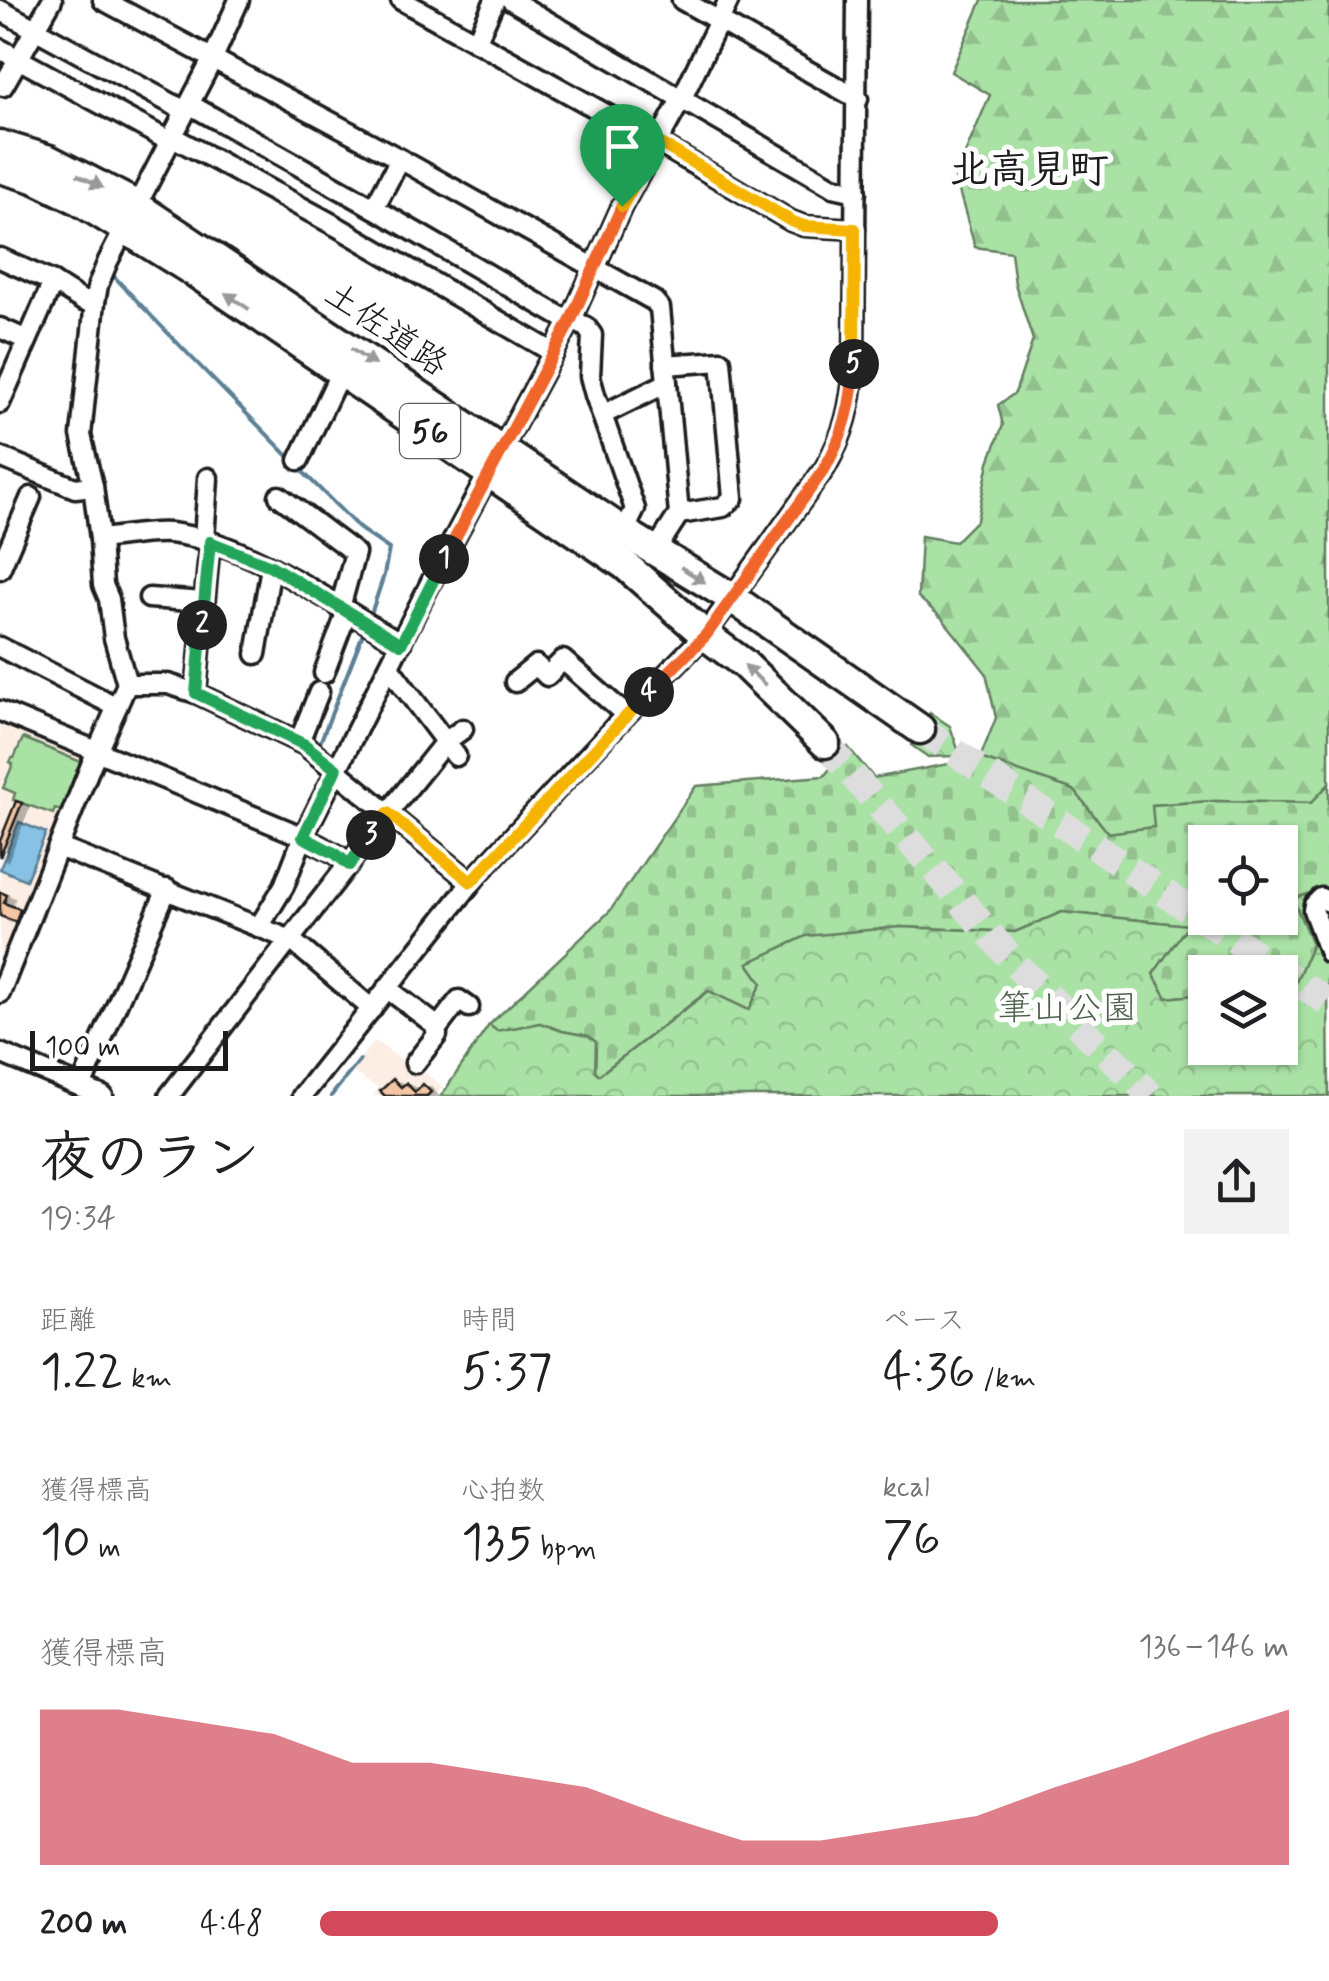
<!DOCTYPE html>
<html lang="ja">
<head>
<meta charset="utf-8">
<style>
	body { margin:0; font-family:Mynerve,"Klee One",sans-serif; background:#f2f2f2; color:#202124; height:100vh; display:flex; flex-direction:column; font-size:38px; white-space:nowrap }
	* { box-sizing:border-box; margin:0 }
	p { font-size:32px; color:#757577 }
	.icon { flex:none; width:55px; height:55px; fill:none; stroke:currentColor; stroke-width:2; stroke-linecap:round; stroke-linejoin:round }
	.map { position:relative; height:1096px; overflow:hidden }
	.side { display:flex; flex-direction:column; background:#fff; flex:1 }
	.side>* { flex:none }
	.fabs { position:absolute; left:1188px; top:825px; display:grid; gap:20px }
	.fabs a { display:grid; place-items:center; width:110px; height:110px; border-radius:0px; background:#fff; box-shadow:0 2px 8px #0004; font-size:50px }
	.scale { position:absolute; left:30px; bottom:25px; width:198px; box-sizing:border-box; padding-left:10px; border:5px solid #1c1c1c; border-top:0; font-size:28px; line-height:35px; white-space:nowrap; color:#1c1c1c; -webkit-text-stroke:8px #fff; paint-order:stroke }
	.pin { position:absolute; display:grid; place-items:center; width:85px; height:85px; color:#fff; margin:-102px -42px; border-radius:50% 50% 50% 0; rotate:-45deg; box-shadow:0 0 10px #0007 }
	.pin .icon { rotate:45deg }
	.km { position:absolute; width:50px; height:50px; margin:-25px; border-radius:50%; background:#222; color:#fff; font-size:28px; line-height:50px; text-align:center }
	.round { display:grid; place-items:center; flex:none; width:105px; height:105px; border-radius:0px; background:#f2f2f2 }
	.head { display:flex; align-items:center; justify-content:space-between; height:170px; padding:0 40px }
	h1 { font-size:55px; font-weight:600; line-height:75px }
	.figures { display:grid; grid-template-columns:repeat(3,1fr); gap:15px; height:170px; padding:10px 40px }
	.figures div { display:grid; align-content:center }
	.figures b { font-size:50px; font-weight:600 }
	.figures small { font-size:28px; font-weight:400 }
	.figures p { font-size:28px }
	.chart { height:280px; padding:20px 40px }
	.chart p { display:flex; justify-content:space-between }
	.chart svg { width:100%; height:180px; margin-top:10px; fill:#d1495b; opacity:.7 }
	ul { padding:0 40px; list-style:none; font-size:32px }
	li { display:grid; grid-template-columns:160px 120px 1fr; align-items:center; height:75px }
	li i { height:25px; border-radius:12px; background:#d1495b }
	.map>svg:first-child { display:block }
	.built { fill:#fceee4 }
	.green { fill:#aae2a6; stroke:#637f61; stroke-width:2.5 }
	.forest { fill:url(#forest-firs); stroke:#637f61; stroke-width:2.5 }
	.cemetery { fill:url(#cemetery-stones); stroke:#637f61; stroke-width:2.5; fill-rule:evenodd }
	.park { fill:url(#park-crowns); stroke:#637f61; stroke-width:2.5 }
	.water { fill:#87c2e6; stroke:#5c8095; stroke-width:2.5 }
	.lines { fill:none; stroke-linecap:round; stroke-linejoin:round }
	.stream { stroke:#5c8095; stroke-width:4 }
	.building { fill:#f5c6a5; stroke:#1c1c1c; stroke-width:2.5; filter:url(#shadow) }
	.highway-tunnel { stroke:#ddd; stroke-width:28; stroke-dasharray:28 14; stroke-linecap:butt }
	.minor-casing { stroke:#1c1c1c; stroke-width:25 }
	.highway-casing { stroke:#1c1c1c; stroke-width:35 }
	.minor { stroke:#fff; stroke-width:18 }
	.highway { stroke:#fff; stroke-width:28 }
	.oneway { fill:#999 }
	.split-1-casing { stroke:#fff; stroke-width:20 }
	.split-2-casing { stroke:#fff; stroke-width:20 }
	.split-3-casing { stroke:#fff; stroke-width:20 }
	.split-4-casing { stroke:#fff; stroke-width:20 }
	.split-5-casing { stroke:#fff; stroke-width:20 }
	.split-6-casing { stroke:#fff; stroke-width:20 }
	.split-1 { stroke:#f0652b; stroke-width:12 }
	.split-2 { stroke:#22a559; stroke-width:12 }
	.split-3 { stroke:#22a559; stroke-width:12 }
	.split-4 { stroke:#f5b400; stroke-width:12 }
	.split-5 { stroke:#f0652b; stroke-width:12 }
	.split-6 { stroke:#f5b400; stroke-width:12 }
	.labels { text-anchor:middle; stroke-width:10; stroke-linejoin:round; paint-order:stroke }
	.shield { fill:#fff; stroke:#606060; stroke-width:2.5 }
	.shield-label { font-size:32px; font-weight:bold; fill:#1c1c1c }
	.street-label { font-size:35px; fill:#1c1c1c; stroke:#fff }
	.park-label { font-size:35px; fill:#4e614c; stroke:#fff }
	.quarter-label { font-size:40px; font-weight:bold; fill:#1c1c1c; stroke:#fff }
</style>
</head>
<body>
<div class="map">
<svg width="1329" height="1096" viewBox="0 0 1329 1096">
	<defs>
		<pattern id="forest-firs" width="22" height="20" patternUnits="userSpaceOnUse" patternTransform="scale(2.5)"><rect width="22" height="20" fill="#aae2a6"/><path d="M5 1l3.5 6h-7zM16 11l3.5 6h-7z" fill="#92c18e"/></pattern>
		<pattern id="cemetery-stones" width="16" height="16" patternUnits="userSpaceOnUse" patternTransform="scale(2.5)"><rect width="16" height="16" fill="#aae2a6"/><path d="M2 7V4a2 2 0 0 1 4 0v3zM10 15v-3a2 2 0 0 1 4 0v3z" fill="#92c18e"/></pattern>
		<pattern id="park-crowns" width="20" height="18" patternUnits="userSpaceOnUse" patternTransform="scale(2.5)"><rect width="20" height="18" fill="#aae2a6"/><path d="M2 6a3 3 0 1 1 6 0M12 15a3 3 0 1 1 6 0" fill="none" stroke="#92c18e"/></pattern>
		<filter id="shadow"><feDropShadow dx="7" dy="4" stdDeviation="0" flood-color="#0004"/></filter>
	</defs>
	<rect width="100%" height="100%" fill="#fff"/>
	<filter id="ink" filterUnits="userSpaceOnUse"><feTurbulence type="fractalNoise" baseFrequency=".01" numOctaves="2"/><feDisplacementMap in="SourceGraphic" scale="20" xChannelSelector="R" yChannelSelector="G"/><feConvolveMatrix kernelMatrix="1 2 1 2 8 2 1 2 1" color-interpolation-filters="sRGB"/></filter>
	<g filter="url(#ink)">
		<!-- built -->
		<g class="built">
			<path d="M0 720 77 752 82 763 0 962Z"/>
			<path d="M375 1041 408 1064 411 1062 443 1087 435 1096H373L378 1088 350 1070Z"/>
		</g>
		<!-- green -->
		<path class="green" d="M23 738 81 762 61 811 55 809 53 814 16 801 13 800 15 793 3 788 13 764 10 762 12 758H14Z"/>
		<!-- forest -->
		<path class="forest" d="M982 0H1329V784L1311 803 1215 801 1153 805 1155 827 1108 833 1074 790 980 758 996 718 986 673 942 618 918 597 921 536 955 542 977 520 989 462 1003 425 998 405 1015 393 1033 340 1015 284 1011 252 975 247 955 177 990 95 951 72Z"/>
		<!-- cemetery -->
		<path class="cemetery" d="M848 747 874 778 980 758 1074 790 1108 833 1154 827 1152 805 1214 801 1311 803 1329 784V888L1293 899 1313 944 1280 1020V972H1205V994L1167 998 1153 974 1187 925 1062 912 1015 932 900 927 748 963 762 983 749 1011 708 991 599 1075 595 1071 596 1042 588 1036 562 1031 540 1023 497 1031 489 1025 610 911 696 786 824 776ZM1205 842H1280V918H1205Z"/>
		<!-- park -->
		<g class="park">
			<path d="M930 713 950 726 959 752 954 756 928 757 911 745Z"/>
			<path d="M1327 887 1329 1096H441L489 1025 497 1031 540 1023 562 1031 588 1036 596 1042 595 1071 599 1075 709 991 749 1010 762 983 748 963 806 936 900 927 1015 932 1062 912 1188 925 1153 974 1167 998 1205 994V1048H1230L1231 1060 1262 1063 1268 1048H1280V1020L1312 944 1293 899Z"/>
		</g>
		<!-- water -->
		<path class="water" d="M19 822 46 833 26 880 0 869Z"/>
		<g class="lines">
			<!-- stream -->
			<g class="stream">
				<path d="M110 272C169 336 231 397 291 459"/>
				<path d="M297 466 360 529 389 549 384 575 370 617"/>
				<path d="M318 748 364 631"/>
				<path d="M331 1096 360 1060"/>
			</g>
		</g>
		<!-- building -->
		<g class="building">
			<path d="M16 801 22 803 0 857V841Z"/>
			<path d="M0 892 7 895 4 903 20 909 16 922 0 916Z"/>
			<path d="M393 1079 401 1087 406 1083 415 1092 423 1084 431 1092 427 1096H385L380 1091Z"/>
		</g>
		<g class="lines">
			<!-- highway-tunnel -->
			<g class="highway-tunnel">
				<path d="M920 729 1329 1003"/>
				<path d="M825 743 1020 969 1151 1096"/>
			</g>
			<!-- minor casing -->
			<g class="minor-casing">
				<g id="minor">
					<path d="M103 0 400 159 654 301 660 308 667 383 602 415"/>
					<path d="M401 0 658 143 791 221 804 226 855 229"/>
					<path d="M511 0 833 187 856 192"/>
					<path d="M682 0 858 99"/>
					<path d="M0 10 185 111"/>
					<path d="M476 42 495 0"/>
					<path d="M0 49 171 142"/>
					<path d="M0 85 3 86 52 0"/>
					<path d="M189 104 374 208 570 322"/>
					<path d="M173 137 336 226 554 353"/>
					<path d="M374 208 400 159"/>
					<path d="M0 258 53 282 83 301 95 302"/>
					<path d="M571 319 586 327 592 335 590 376 595 395 635 509 624 532"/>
					<path d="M0 328 27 340"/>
					<path d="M667 383 679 514"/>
					<path d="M0 403 53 282"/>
					<path d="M0 457 75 488 93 486"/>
					<path d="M299 460 341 371"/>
					<path d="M279 496 355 553 340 608"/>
					<path d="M100 539C123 537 148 531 170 533 249 542 333 604 401 644"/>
					<path d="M204 540 208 478"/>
					<path d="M655 551 679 514 723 507 733 498 721 361 665 365"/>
					<path d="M0 569 31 497"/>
					<path d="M149 598 204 602"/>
					<path d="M0 647 117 707"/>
					<path d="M256 654 271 567"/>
					<path d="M389 667 456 756"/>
					<path d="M324 673 347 612"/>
					<path d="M515 682 536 665 547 676 563 660 626 715"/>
					<path d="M127 684H168L196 693 305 745 471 882"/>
					<path d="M196 693 210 542"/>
					<path d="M0 711 299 835 336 854 349 865"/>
					<path d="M299 742 319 692"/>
					<path d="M58 847 291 940 372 1009"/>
					<path d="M1329 902 1321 898 1314 905 1313 910 1329 953"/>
					<path d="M259 927 284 886 303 837 435 574 570 322 622 206 682 98 729 0"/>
					<path d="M388 989 438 1027"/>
					<path d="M0 993 91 765 127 684 114 638 109 599 103 585 100 539 93 486 81 435 95 302 98 285 108 261 212 60 239 0"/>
					<path d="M0 1053 103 1096"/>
					<path d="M415 1063 437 1035 436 1030 459 1000 469 1007"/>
					<path d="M81 1087 167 889"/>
					<path d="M169 1096 388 813 445 742 463 729"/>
					<path d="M302 1096 479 873 622 719 705 635 825 468C845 433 851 406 854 367L857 0"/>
				</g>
			</g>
			<!-- highway casing -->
			<g class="highway-casing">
				<g id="highway">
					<path d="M0 145 49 160 132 203 624 532 732 598 920 729"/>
					<path d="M0 168 34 178 77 199 196 273 625 565 705 635 743 663 825 743"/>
				</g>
			</g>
			<!-- minor -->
			<use href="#minor" class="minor"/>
			<!-- highway -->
			<use href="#highway" class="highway"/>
		</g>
		<!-- one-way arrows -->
		<defs><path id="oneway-solid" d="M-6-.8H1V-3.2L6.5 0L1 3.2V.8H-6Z" transform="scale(2.5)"/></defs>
		<g class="oneway">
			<use href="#oneway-solid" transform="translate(90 181) rotate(27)"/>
			<use href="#oneway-solid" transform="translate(237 301) rotate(-146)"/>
			<use href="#oneway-solid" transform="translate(363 357) rotate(34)"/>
			<use href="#oneway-solid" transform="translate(693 575) rotate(32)"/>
			<use href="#oneway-solid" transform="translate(755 675) rotate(-136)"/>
		</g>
	</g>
	<g class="lines" filter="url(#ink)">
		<!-- split-1 casing -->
		<g class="split-1-casing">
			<path id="split-1" d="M444 559 570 322 622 206"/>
		</g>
		<!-- split-2 casing -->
		<g class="split-2-casing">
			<path id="split-2" d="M202 625 210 542 271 566 401 644 444 559"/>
		</g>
		<!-- split-3 casing -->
		<g class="split-3-casing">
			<path id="split-3" d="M202 625 196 693 305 745 336 769 303 837 336 854 349 865 371 835"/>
		</g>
		<!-- split-4 casing -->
		<g class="split-4-casing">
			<path id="split-4" d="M371 835 388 813 471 882 649 692"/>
		</g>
		<!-- split-5 casing -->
		<g class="split-5-casing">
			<path id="split-5" d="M649 692 706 635 825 468C845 432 852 404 854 364"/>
		</g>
		<!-- split-6 casing -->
		<g class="split-6-casing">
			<path id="split-6" d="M622 206 658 142 791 221 804 226 855 229 854 364"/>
		</g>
		<!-- split-1 -->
		<use href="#split-1" class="split-1"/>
		<!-- split-2 -->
		<use href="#split-2" class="split-2"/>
		<!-- split-3 -->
		<use href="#split-3" class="split-3"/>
		<!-- split-4 -->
		<use href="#split-4" class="split-4"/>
		<!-- split-5 -->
		<use href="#split-5" class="split-5"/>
		<!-- split-6 -->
		<use href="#split-6" class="split-6"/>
	</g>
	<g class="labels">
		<!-- shield labels -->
		<rect class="shield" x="400" y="404" width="60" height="54" rx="8"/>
		<g class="shield-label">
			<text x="430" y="442">56</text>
		</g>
		<!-- street labels -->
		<g class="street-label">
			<text transform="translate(387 328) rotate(34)" y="12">土佐道路</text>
		</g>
		<!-- park labels -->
		<g class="park-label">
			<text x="1067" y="1019">筆山公園</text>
		</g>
		<!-- quarter labels -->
		<g class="quarter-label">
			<text x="1029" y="182">北高見町</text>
		</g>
	</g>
</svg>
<div class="fabs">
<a><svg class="icon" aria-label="locate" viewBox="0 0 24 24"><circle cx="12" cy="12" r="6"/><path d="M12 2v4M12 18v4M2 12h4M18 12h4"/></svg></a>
<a><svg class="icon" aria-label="layers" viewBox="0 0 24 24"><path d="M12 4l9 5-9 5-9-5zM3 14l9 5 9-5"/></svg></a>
</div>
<div class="scale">100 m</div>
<div class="pin" style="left:622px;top:206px;background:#1e9e55"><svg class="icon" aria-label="arrive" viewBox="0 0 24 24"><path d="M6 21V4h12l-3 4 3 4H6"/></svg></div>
<b class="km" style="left:444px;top:559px">1</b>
<b class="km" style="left:202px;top:625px">2</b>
<b class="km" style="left:371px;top:835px">3</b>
<b class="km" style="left:649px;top:692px">4</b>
<b class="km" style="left:854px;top:364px">5</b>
</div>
<section class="side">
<div class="head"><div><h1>夜のラン</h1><p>19:34</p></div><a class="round"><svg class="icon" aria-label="share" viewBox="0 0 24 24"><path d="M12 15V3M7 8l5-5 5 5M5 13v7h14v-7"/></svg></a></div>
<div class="figures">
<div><p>距離</p><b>1.22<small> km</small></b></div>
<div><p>時間</p><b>5:37</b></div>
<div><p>ペース</p><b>4:36<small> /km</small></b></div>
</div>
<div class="figures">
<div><p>獲得標高</p><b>10<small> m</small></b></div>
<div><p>心拍数</p><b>135<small> bpm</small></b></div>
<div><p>kcal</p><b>76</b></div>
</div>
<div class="chart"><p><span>獲得標高</span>136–146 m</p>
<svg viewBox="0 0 160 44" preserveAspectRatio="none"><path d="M0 44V6L10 6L20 9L30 12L40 19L50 19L60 22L70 25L80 32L90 38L100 38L110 35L120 32L130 25L140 19L150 12L160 6V44z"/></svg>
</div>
<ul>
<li><b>200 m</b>4:48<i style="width:70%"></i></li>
</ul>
</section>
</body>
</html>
